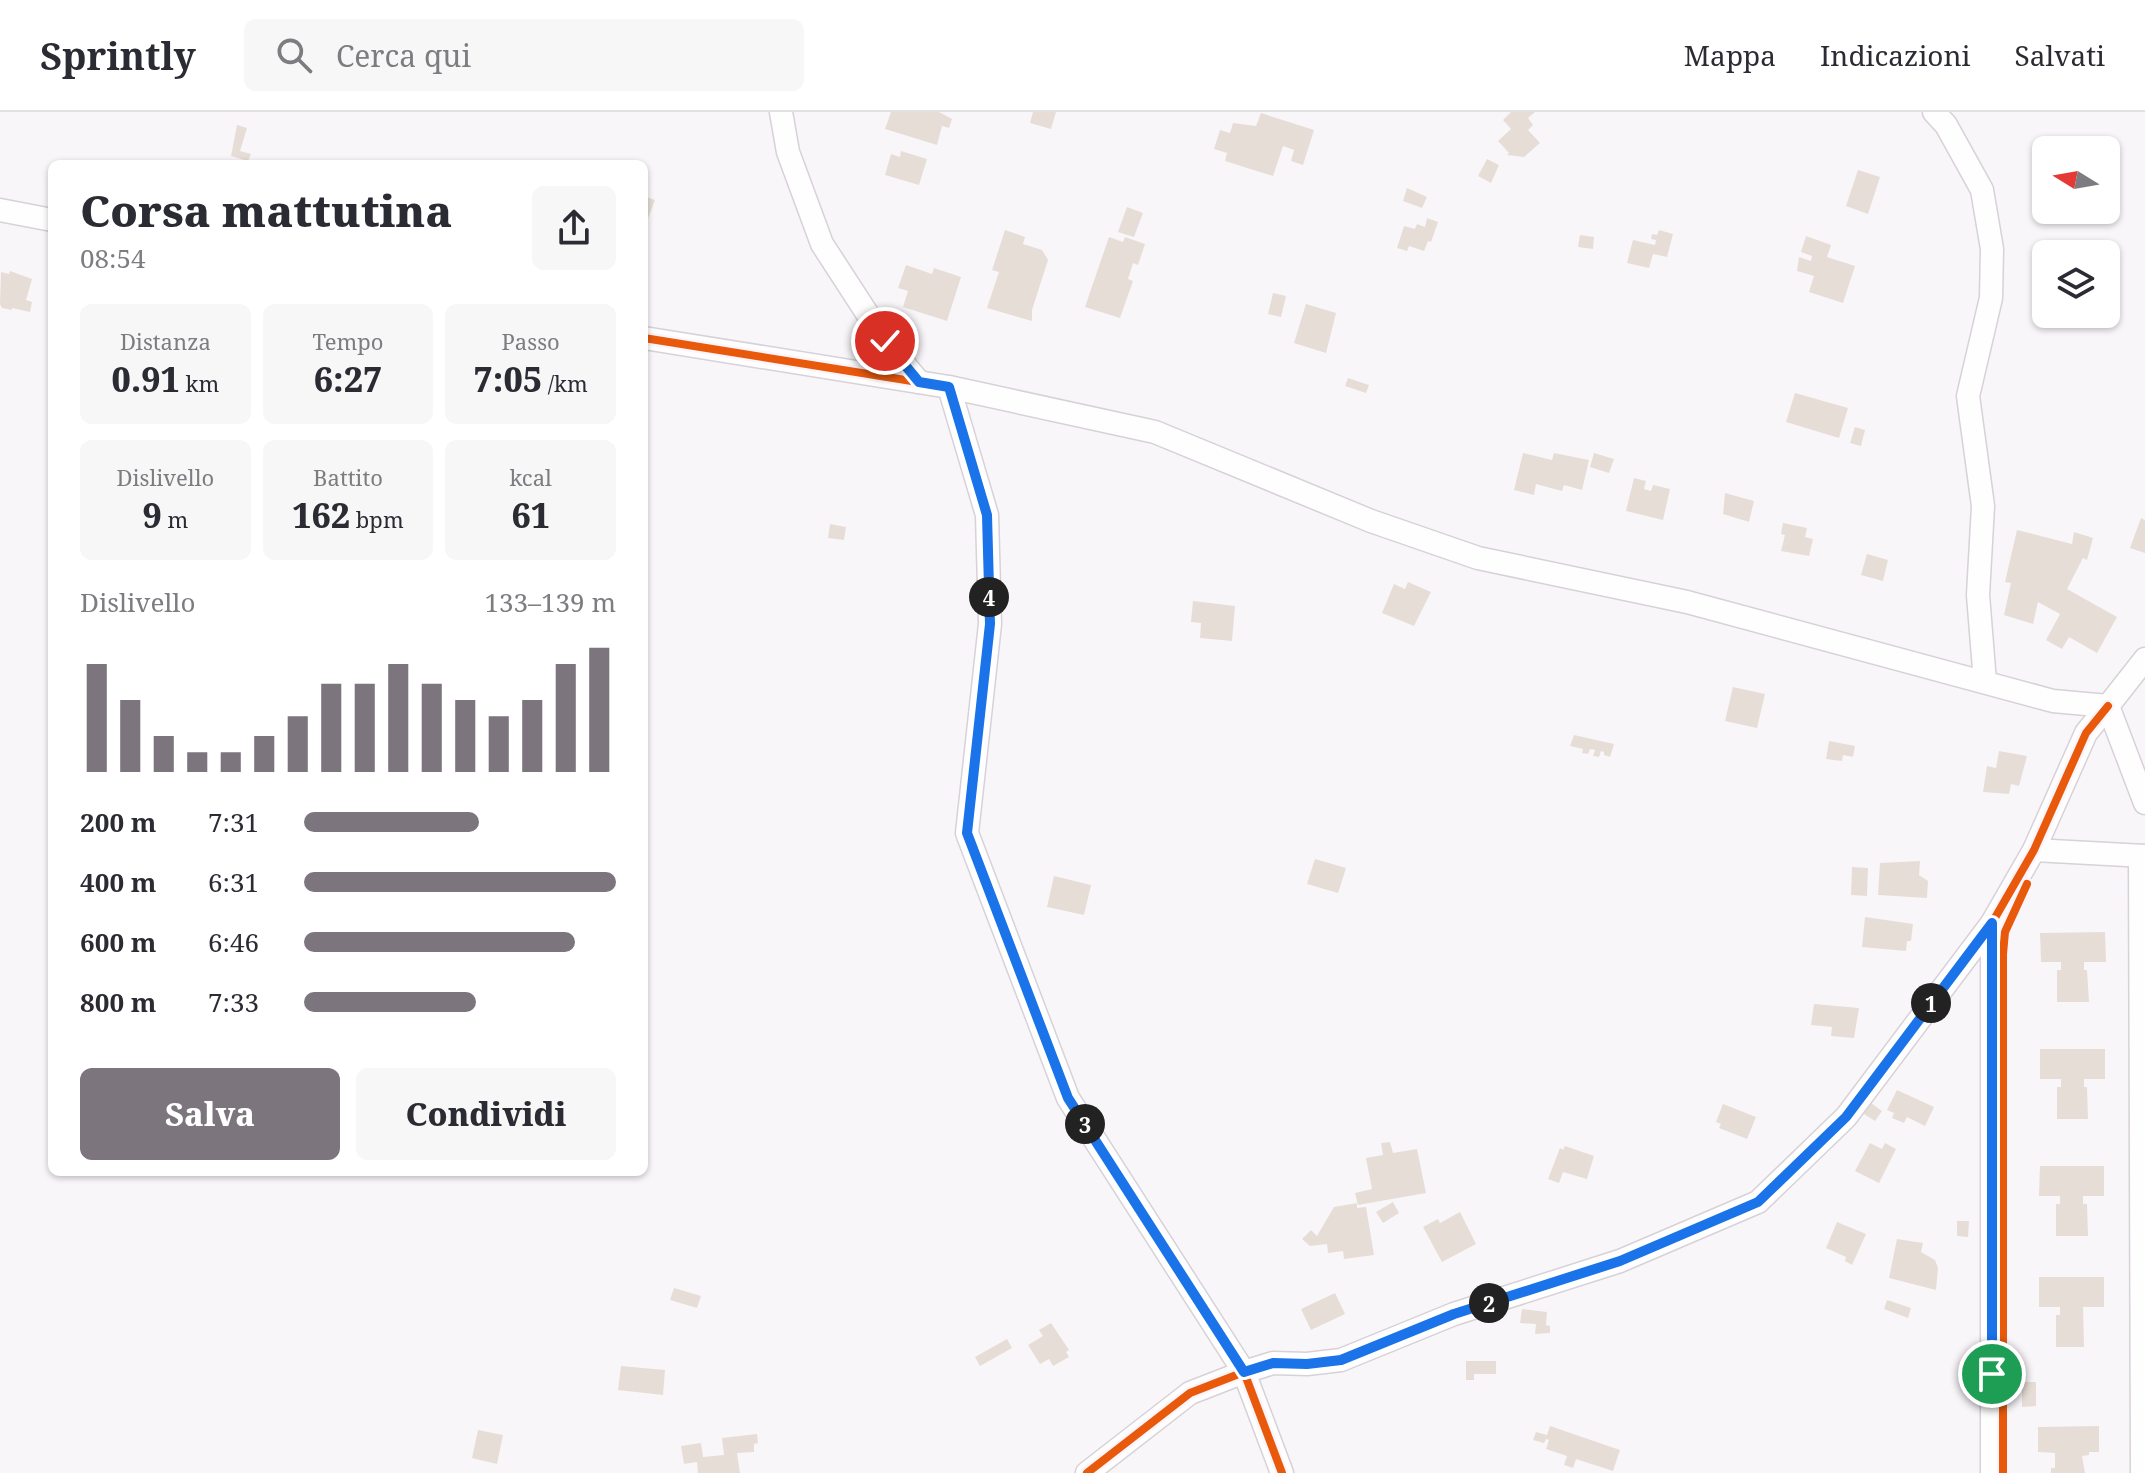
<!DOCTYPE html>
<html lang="it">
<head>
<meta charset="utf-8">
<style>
	body { margin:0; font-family:"Noto Serif",serif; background:#f7f7f7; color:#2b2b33; height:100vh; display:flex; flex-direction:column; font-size:30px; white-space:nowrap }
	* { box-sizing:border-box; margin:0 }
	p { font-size:26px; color:#7c7c81 }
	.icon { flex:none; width:44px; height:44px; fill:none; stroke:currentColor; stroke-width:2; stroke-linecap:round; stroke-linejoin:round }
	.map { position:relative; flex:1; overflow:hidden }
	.sheet { position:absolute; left:48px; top:48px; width:600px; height:1016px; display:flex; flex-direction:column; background:#fff; border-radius:12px; box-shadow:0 2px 6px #0004 }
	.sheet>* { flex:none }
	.needle { width:52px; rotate:281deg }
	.controls { position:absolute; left:2032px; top:24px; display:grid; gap:16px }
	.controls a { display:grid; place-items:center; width:88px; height:88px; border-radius:12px; background:#fff; box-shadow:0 2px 6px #0004; font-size:40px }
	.pin { position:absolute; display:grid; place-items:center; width:68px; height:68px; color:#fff; margin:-34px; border:4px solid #fff; border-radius:50%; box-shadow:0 2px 8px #0007 }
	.km { position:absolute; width:40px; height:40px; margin:-20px; border-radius:50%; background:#222; color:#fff; font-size:22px; line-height:40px; text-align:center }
	.round { display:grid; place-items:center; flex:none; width:84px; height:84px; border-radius:12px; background:#f7f7f7 }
	.headline { display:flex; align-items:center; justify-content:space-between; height:136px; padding:0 32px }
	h1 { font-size:44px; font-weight:800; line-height:60px }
	.metrics { display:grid; grid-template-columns:repeat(3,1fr); gap:12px; height:136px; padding:8px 32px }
	.metrics div { display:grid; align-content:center; border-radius:12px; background:#f7f7f7; text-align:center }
	.metrics b { font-size:34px; font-weight:800 }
	.metrics small { font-size:22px; font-weight:400 }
	.metrics p { font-size:22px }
	.chart { height:224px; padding:16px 32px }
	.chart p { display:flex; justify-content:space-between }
	.chart svg { width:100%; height:144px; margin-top:8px; stroke:#7c757e; stroke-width:6 }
	.primary-button { display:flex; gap:16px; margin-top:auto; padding:16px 32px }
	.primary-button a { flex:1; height:92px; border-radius:12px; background:#7c757e; color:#fff; font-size:32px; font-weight:800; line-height:92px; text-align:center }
	.primary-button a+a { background:#f7f7f7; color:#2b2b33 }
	ul { padding:0 32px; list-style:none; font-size:26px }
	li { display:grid; grid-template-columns:128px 96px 1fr; align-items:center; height:60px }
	li i { height:20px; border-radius:10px; background:#7c757e }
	header { display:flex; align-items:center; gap:48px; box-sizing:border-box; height:112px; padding:0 40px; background:#fff; border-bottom:2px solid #e1e1e2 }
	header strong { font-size:38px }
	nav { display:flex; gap:44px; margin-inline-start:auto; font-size:28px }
	.search { width:560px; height:72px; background:#f7f7f7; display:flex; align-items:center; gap:20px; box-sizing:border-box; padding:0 28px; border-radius:12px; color:#7c7c81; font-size:30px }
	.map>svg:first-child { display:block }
	.building { fill:#e7ddd7 }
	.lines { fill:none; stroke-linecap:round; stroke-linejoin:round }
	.minor-casing { stroke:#d7d1d8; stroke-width:25 }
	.minor { stroke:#fefefe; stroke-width:22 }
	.cycleway-casing { stroke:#faf5fb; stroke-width:13 }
	.cycleway { stroke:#e8590c; stroke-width:8 }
	.route-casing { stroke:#fff; stroke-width:16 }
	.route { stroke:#1a73e8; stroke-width:10 }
</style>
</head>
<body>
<header>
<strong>Sprintly</strong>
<div class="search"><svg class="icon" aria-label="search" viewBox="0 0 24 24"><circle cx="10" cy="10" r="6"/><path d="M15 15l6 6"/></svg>Cerca qui</div>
<nav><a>Mappa</a><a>Indicazioni</a><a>Salvati</a></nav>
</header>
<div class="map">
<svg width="2145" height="1361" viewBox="0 0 2145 1361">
	<rect width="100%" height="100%" fill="#f9f6fa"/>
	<!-- building -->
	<g class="building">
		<path d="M891 0H939L952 7 949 16 942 14 937 33 885 17Z"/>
		<path d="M1033 0H1056L1051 17 1030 11Z"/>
		<path d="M1511 0H1535L1528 6 1533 13 1528 18 1540 31 1524 45 1507 43 1509 41 1498 29 1511 17 1503 8Z"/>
		<path d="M1261 1 1314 18 1303 53 1291 49 1294 38 1283 34 1273 64 1225 49 1227 41 1214 37 1220 18 1230 21 1233 11 1256 14Z"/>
		<path d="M237 13 247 16 240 39 251 42 248 49 231 44Z"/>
		<path d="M901 39 927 47 919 73 885 63 891 42 900 45Z"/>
		<path d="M1487 47 1499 53 1491 71 1478 64Z"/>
		<path d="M1858 58 1880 65 1868 102 1846 94Z"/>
		<path d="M1407 76 1427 85 1422 96 1403 89Z"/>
		<path d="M644 84 655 88 644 117Z"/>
		<path d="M1127 95 1143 101 1134 125 1118 120Z"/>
		<path d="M1427 106 1438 110 1431 130 1428 129 1424 139 1409 134 1407 139 1397 136 1404 114 1415 117 1417 112 1425 115Z"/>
		<path d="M1005 118 1025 125 1023 132 1042 138 1048 148 1032 198V209L987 196 999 160 992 158Z"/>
		<path d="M1659 118 1673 122 1667 145 1653 142 1649 156 1627 151 1633 128 1655 133 1656 128 1651 127 1652 122 1657 123Z"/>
		<path d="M1580 123 1594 125 1593 137 1578 135Z"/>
		<path d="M1806 124 1831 133 1827 145 1855 154 1843 191 1809 180 1814 164 1797 159 1799 145 1811 149 1812 144 1801 140Z"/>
		<path d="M1109 125 1123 130 1125 125 1145 132 1138 153 1133 151 1128 167 1133 169 1120 206 1085 195Z"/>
		<path d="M906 153 932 162 934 156 961 165 947 209 903 195 908 179 898 176Z"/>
		<path d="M10 159 32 167 26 188 32 190 30 200 12 196V198L2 196 0 192 1 160 9 162Z"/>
		<path d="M1273 181 1286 184 1281 205 1268 202Z"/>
		<path d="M1306 192 1336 201 1326 241 1294 231Z"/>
		<path d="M1348 266 1369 273 1366 281 1345 274Z"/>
		<path d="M1795 281 1848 296 1839 326 1786 310Z"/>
		<path d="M1855 315 1865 318 1861 334 1850 331Z"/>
		<path d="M1523 341 1552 348 1554 341 1589 348 1582 378 1564 373 1562 379 1536 372 1534 383 1514 378Z"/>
		<path d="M1594 341 1614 347 1609 361 1590 355Z"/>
		<path d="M1634 366 1646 369 1644 377 1651 379 1653 373 1670 377 1663 408 1626 399Z"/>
		<path d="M1725 381 1754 389 1749 410 1723 402Z"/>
		<path d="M2141 406 2145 408V441L2130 436Z"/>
		<path d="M1783 411 1807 416 1805 425 1813 427 1809 444 1781 439 1785 423 1781 422Z"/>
		<path d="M830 412 846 415 844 428 828 426Z"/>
		<path d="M2017 418 2072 432 2074 420 2093 426 2087 448 2083 446 2067 477 2117 505 2097 541 2069 525 2062 537 2046 528 2060 502 2038 490 2033 512 2004 503 2011 471 2005 470Z"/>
		<path d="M1867 442 1888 448 1883 469 1861 463Z"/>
		<path d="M1408 470 1431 480 1414 514 1382 501 1394 472 1405 477Z"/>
		<path d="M1193 489 1235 494 1232 529 1200 526 1201 511 1191 510Z"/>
		<path d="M1733 575 1765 582 1757 616 1725 609Z"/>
		<path d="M1574 623 1614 632 1610 645 1604 643V640L1601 639 1599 645 1593 644 1595 638 1590 637 1588 642 1582 641 1583 637 1570 634Z"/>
		<path d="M1829 629 1855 634 1853 645 1843 643 1842 649 1826 647Z"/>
		<path d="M1999 639 2027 644 2019 674 2011 672 2009 682 1983 680 1987 654 1996 656Z"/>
		<path d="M1315 747 1346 756 1338 781 1307 772Z"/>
		<path d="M1920 749 1919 763 1928 769 1927 786 1878 783 1880 751Z"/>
		<path d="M1852 755 1868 756 1867 784 1851 783Z"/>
		<path d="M1054 764 1091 773 1084 803 1047 795Z"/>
		<path d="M1865 805 1913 812 1911 829H1907L1906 839 1862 835Z"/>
		<path d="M2105 820 2106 850H2084V858H2087L2089 890H2057V858H2061V850H2041L2040 821Z"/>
		<path d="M1814 892 1859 896 1854 926 1831 924 1832 915 1811 913Z"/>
		<path d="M2040 937H2105V967H2084V975H2087L2088 1007H2057V975H2061V967H2040Z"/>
		<path d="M1897 978 1934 995 1925 1014 1907 1005 1904 1011 1892 1006 1894 1001 1887 998Z"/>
		<path d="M1871 991 1882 999 1875 1009 1864 1002Z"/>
		<path d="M1723 992 1756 1005 1747 1027 1719 1016 1721 1012 1716 1010Z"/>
		<path d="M1390 1030 1393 1041 1417 1037 1426 1081 1358 1093 1355 1081 1372 1077 1366 1046 1383 1043 1381 1031Z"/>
		<path d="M1870 1031 1882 1037 1885 1031 1896 1037 1879 1071 1855 1059Z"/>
		<path d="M1565 1034 1594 1044 1587 1067 1563 1060 1559 1071 1548 1067 1560 1036 1563 1038Z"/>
		<path d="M2040 1054H2104V1084H2083V1092H2087L2088 1124H2056V1092H2060V1084H2039Z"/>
		<path d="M1393 1090 1399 1101 1383 1111 1376 1100Z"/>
		<path d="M1357 1091V1096L1366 1095 1374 1143 1344 1147 1343 1139 1328 1141 1327 1132 1310 1134 1302 1127 1311 1118 1317 1124 1334 1095Z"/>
		<path d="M1460 1100 1476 1132 1442 1150 1423 1115 1438 1107 1440 1111Z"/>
		<path d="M1957 1109H1969L1968 1125 1957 1124Z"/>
		<path d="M1837 1110 1866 1122 1852 1153 1845 1149 1846 1145 1826 1136Z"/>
		<path d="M1897 1127 1923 1131 1921 1140 1935 1148 1938 1156 1936 1178 1889 1166Z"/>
		<path d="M2039 1165H2104V1195H2083L2084 1235H2056V1203H2060V1195H2039Z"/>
		<path d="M674 1176 701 1184 697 1196 670 1188Z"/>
		<path d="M1335 1181 1345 1202 1311 1218 1301 1197Z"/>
		<path d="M1887 1188 1911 1196 1908 1206 1884 1197Z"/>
		<path d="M1522 1197 1547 1200 1546 1213 1550 1214V1221L1535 1222 1536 1212 1520 1211Z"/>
		<path d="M1051 1211 1069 1238 1066 1240 1069 1245 1053 1254 1049 1247 1040 1252 1028 1233 1043 1224 1039 1218Z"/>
		<path d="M1007 1227 1012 1236 980 1254 975 1245Z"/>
		<path d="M1466 1249H1496V1262H1474V1268H1466Z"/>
		<path d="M621 1254 665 1258 663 1283 618 1278Z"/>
		<path d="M2022 1270H2036V1294L2022 1295Z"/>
		<path d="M1550 1314 1620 1338 1613 1359 1576 1347 1573 1356 1564 1353 1567 1344 1546 1337 1549 1328 1546 1327 1544 1331 1533 1328 1536 1320 1547 1323Z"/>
		<path d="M2099 1314V1340H2089V1343L2082 1344 2085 1361H2051V1356H2055V1341L2038 1340V1315Z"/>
		<path d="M478 1318 503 1323 497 1352 472 1346Z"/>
		<path d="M757 1322 758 1331 754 1332V1340L737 1341 740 1361H698L697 1350 684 1352 681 1334 701 1331 703 1345 724 1343 722 1326Z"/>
	</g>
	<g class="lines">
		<!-- minor casing -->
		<g class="minor-casing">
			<g id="minor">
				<path d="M781 0 788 40 822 132 885 229 919 270"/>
				<path d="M1934 0 1946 13 1982 78 1992 137 1991 186 1968 284 1983 394 1978 483 1985 570"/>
				<path d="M0 98 52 108"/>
				<path d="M644 226 949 275 987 403 990 512 967 721 1068 986 1244 1260 1282 1361"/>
				<path d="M949 275 1155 320 1371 409 1478 446 1687 490 2053 589 2108 594"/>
				<path d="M2145 547 2108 594 2145 691"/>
				<path d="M2034 738 2145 744"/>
				<path d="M2140 744 2142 1361"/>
				<path d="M1087 1361 1190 1281 1244 1260 1273 1251 1307 1252 1341 1248 1454 1202 1620 1149 1758 1090 1846 1005 1992 811 2034 738 2086 621 2108 594"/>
				<path d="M1992 1361V811"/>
			</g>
		</g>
		<!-- minor -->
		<use href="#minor" class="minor"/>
		<!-- cycleway casing -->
		<g class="cycleway-casing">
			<g id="cycleway">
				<path d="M644 226 949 275 987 403 990 512 967 721 1068 986 1244 1260 1282 1361"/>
				<path d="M1087 1361 1190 1281 1244 1260 1273 1251 1307 1252 1341 1248 1454 1202 1620 1149 1758 1090 1846 1005 1992 811 2034 738 2086 621 2108 594"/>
				<path d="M2003 1361V842L2005 820 2027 772"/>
			</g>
		</g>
		<!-- cycleway -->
		<use href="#cycleway" class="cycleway"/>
	</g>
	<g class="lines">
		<!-- route casing -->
		<g class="route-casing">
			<path id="route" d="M885 229 919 270 949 275 987 403 990 512 967 721 1068 986 1244 1260 1273 1251 1307 1252 1341 1248 1454 1202 1620 1149 1758 1090 1846 1005 1992 811V1262"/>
		</g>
		<!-- route -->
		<use href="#route" class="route"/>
	</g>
</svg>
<div class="controls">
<a><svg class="needle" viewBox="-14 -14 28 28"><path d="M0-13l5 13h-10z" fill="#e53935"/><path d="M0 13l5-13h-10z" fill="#7c7c81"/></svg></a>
<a><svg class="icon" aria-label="layers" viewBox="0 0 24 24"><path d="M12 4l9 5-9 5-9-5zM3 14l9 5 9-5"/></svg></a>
</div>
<div class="pin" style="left:1992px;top:1262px;background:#1e9e55"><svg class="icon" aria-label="arrive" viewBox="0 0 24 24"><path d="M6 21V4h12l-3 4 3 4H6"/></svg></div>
<div class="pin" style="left:885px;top:229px;background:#d93025"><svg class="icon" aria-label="check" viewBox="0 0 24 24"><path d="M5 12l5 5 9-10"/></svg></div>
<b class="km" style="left:1931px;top:891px">1</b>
<b class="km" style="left:1489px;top:1191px">2</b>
<b class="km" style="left:1085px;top:1012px">3</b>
<b class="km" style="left:989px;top:485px">4</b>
<section class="sheet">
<div class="headline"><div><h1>Corsa mattutina</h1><p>08:54</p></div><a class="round"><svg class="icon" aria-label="share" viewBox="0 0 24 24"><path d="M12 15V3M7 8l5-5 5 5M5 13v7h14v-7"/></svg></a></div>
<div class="metrics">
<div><p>Distanza</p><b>0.91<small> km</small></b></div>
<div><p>Tempo</p><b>6:27</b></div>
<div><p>Passo</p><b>7:05<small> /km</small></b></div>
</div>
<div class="metrics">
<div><p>Dislivello</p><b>9<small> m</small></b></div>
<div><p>Battito</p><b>162<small> bpm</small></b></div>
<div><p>kcal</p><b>61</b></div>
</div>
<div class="chart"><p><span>Dislivello</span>133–139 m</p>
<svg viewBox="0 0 160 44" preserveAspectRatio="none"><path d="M5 44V11M15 44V22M25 44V33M35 44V38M45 44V38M55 44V33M65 44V27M75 44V17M85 44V17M95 44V11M105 44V17M115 44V22M125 44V27M135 44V22M145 44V11M155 44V6"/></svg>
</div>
<ul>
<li><b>200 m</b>7:31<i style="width:56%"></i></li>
<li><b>400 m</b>6:31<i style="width:100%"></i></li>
<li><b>600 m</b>6:46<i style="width:87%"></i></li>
<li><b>800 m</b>7:33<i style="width:55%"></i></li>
</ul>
<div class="primary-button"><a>Salva</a><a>Condividi</a></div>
</section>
</div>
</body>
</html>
